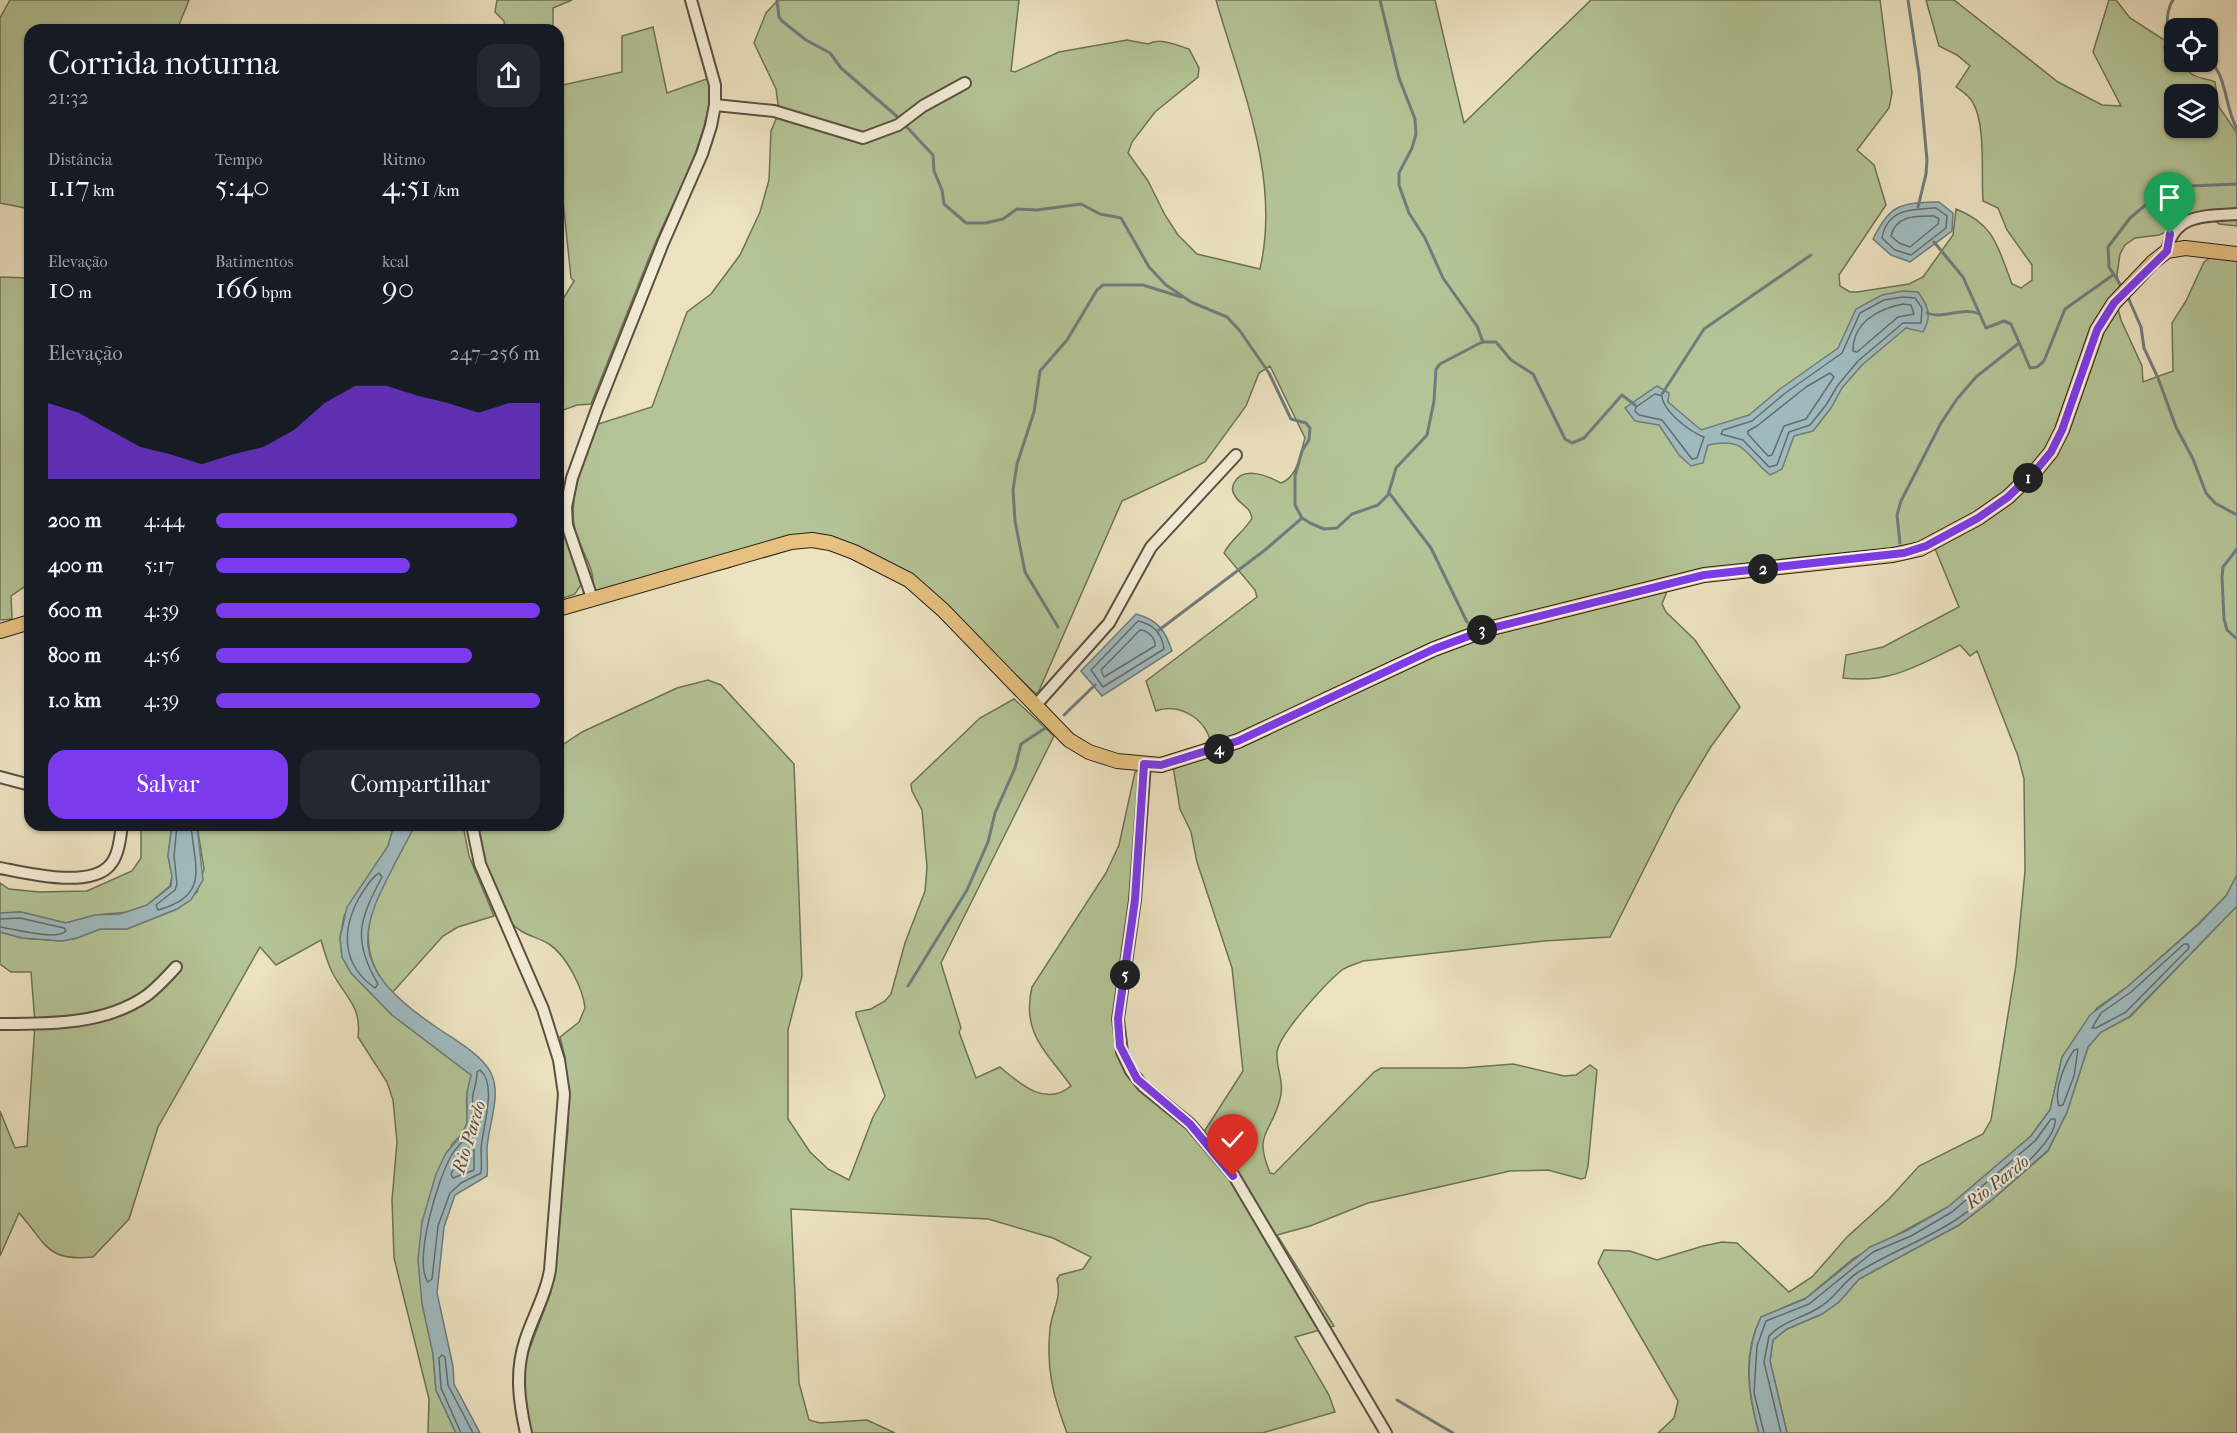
<!DOCTYPE html>
<html lang="pt">
<head>
<meta charset="utf-8">
<style>
	body { margin:0; font-family:"IM FELL French Canon",serif; background:#242831; color:#f1f3f6; height:100vh; display:flex; flex-direction:column; font-size:22px; white-space:nowrap }
	* { box-sizing:border-box; margin:0 }
	p { font-size:20px; color:#9ea1a6 }
	.icon { flex:none; width:33px; height:33px; fill:none; stroke:currentColor; stroke-width:2; stroke-linecap:round; stroke-linejoin:round }
	.map { position:relative; flex:1; overflow:hidden }
	.side { position:absolute; left:24px; top:24px; width:540px; height:807px; display:flex; flex-direction:column; background:#171b24; border-radius:18px; box-shadow:0 2px 4px #0004 }
	.side>* { flex:none }
	.controls { position:absolute; left:2164px; top:18px; display:grid; gap:12px }
	.controls a { display:grid; place-items:center; width:54px; height:54px; border-radius:12px; background:#171b24; box-shadow:0 2px 4px #0004; font-size:30px }
	.pin { position:absolute; display:grid; place-items:center; width:51px; height:51px; color:#fff; margin:-62px -26px; border-radius:50% 50% 50% 0; rotate:-45deg; box-shadow:0 0 6px #0007 }
	.pin .icon { rotate:45deg }
	.km { position:absolute; width:30px; height:30px; margin:-15px; border-radius:50%; background:#222; color:#fff; font-size:16px; line-height:30px; text-align:center }
	.round { display:grid; place-items:center; flex:none; width:63px; height:63px; border-radius:18px; background:#242831 }
	.head { display:flex; align-items:center; justify-content:space-between; height:102px; padding:0 24px }
	h1 { font-size:33px; font-weight:600; line-height:45px }
	.metrics { display:grid; grid-template-columns:repeat(3,1fr); gap:9px; height:102px; padding:6px 24px }
	.metrics div { display:grid; align-content:center }
	.metrics b { font-size:30px; font-weight:600 }
	.metrics small { font-size:16px; font-weight:400 }
	.metrics p { font-size:16px }
	.chart { height:168px; padding:12px 24px }
	.chart p { display:flex; justify-content:space-between }
	.chart svg { width:100%; height:108px; margin-top:6px; fill:#7c3aed; opacity:.7 }
	.button { display:flex; gap:12px; margin-top:auto; padding:12px 24px }
	.button a { flex:1; height:69px; border-radius:18px; background:#7c3aed; color:#fff; font-size:24px; font-weight:600; line-height:69px; text-align:center }
	.button a+a { background:#242831; color:#f1f3f6 }
	ul { padding:0 24px; list-style:none; font-size:20px }
	li { display:grid; grid-template-columns:96px 72px 1fr; align-items:center; height:45px }
	li i { height:15px; border-radius:8px; background:#7c3aed }
	.map>svg:first-child { display:block }
	.green { fill:#b4c496; stroke:#6e7257; stroke-width:1.5; fill-rule:evenodd }
	.water { fill:#9fbabe; stroke:#707c7c; stroke-width:1.5 }
	.lines { fill:none; stroke-linecap:round; stroke-linejoin:round }
	.shore { stroke:#646d6b; stroke-width:1.5 }
	.stream { stroke:#707c7c; stroke-width:3 }
	.minor-casing { stroke:#5a5042; stroke-width:14 }
	.major-casing { stroke:#292018; stroke-width:16 }
	.minor { stroke:#f3ecd6; stroke-width:10 }
	.major { stroke:#e6c180; stroke-width:14 }
	.route-casing { stroke:#fff; stroke-width:12 }
	.route { stroke:#7c3aed; stroke-width:8 }
	.labels { text-anchor:middle; stroke-width:4.5; stroke-linejoin:round; paint-order:stroke }
	.water-label { font-size:18px; font-style:italic; fill:#4c4e4a; stroke:#f3ecd6 }
</style>
</head>
<body>
<div class="map">
<svg width="2237" height="1433" viewBox="0 0 2237 1433">
	<rect width="100%" height="100%" fill="#ece2c0"/>
	<filter id="stains"><feTurbulence type="fractalNoise" baseFrequency=".00333" numOctaves="4"/><feColorMatrix values="0 0 0 0 .2 0 0 0 0 .09 0 0 0 0 .02 0 0 0 .5 -.17"/></filter>
	<radialGradient id="worn" r=".72"><stop offset=".6" stop-color="#630" stop-opacity="0"/><stop offset="1" stop-color="#630" stop-opacity=".3"/></radialGradient>
	<!-- green -->
	<g class="green">
		<path d="M10 0H189L177 30H30V209L0 203V18Z"/>
		<path d="M497 0H572L553 8V30H505L504 21 495 12Z"/>
		<path d="M778 0H1019L1011 71 1015 72 1059 52 1127 40 1148 44C1160 37 1176 45 1189 49L1199 68 1198 77 1155 112 1132 142 1128 153 1148 181 1165 215 1178 235 1197 254 1260 269C1281 177 1241 87 1216 0H1435L1464 123 1591 0H1880L1892 93 1889 108 1857 150 1874 165 1886 205 1839 275 1840 286 1850 292H1857L1909 284 1923 277 1953 235 1956 209C1995 224 1998 248 2012 284L2021 288 2032 280V265L2007 230 1998 208 1983 201C1981 176 1986 124 1973 103 1969 95 1963 92 1956 87L1970 66 1957 55 1939 46 1926 0H1954L2058 82 2102 105 2121 106 2093 52 2109 0H2116L2130 18 2166 41 2164 48 2170 59 2186 62C2188 80 2202 76 2215 82L2219 107 2237 133V226L2219 224 2206 215 2159 235 2135 238 2125 245 2120 254 2117 275 2120 288 2116 301 2121 320 2142 366 2143 382 2173 371 2172 323 2186 301 2204 262 2211 257 2237 256V875L2226 896 2197 925 2127 987 2097 1008 2062 1057 2050 1110 2031 1136 1948 1207 1854 1258 1806 1298 1761 1317C1742 1354 1748 1394 1759 1433H1658L1674 1418 1678 1401 1598 1263 1604 1250 1630 1251 1657 1260 1703 1246 1722 1242 1737 1243 1789 1292 1812 1277 1847 1237 1889 1199 1919 1166 1983 1134 1991 1120 2016 965 2025 871 2024 779 2018 756 1977 651 1970 656 1960 645C1919 665 1890 684 1843 678L1846 655 1883 647 1959 607 1931 539 1913 549 1669 586 1662 604 1666 612 1695 640 1740 707 1710 748 1676 805 1610 937 1544 941 1363 961C1356 964 1348 966 1342 970 1327 982 1277 1036 1277 1053 1276 1069 1285 1083 1280 1099 1271 1135 1253 1132 1270 1173L1274 1174 1374 1072 1381 1068H1463L1513 1064 1564 1076 1576 1075 1590 1065 1597 1070 1588 1166 1585 1178 1581 1179 1548 1170 1510 1171 1368 1203 1310 1226 1277 1235 1334 1326 1295 1337 1329 1395 1335 1412 1262 1433H1067C1053 1396 1046 1369 1050 1329 1052 1309 1062 1300 1057 1279L1060 1275 1083 1269 1091 1257 1053 1238 988 1219 791 1209 799 1383 809 1420 820 1423 867 1420 895 1433H529L521 1384 525 1361 551 1292 568 1130 565 1057 560 1037 579 1022 585 1008C583 988 566 955 549 944 536 936 520 935 510 921 495 898 481 852 476 825H558V748L582 732 677 688 708 680 721 685 794 764 802 976 788 1030V1119L810 1152 828 1169 849 1180 873 1117 885 1096 856 1015V1012L871 1009 885 1001 891 994 905 943 925 891 927 867 922 810 912 791 911 784 980 718 1014 699 1054 736 941 963 961 1028 959 1032 976 1078 1000 1067C1021 1085 1046 1107 1071 1086 1046 1051 1021 1033 1032 987L1106 873 1119 845 1135 772 1139 771 1136 868 1114 1019 1129 1071 1202 1135 1243 1071 1232 968 1197 862 1191 832 1180 809 1172 760 1211 748C1211 722 1180 701 1156 711L1146 681 1257 597 1255 590 1224 553C1231 539 1244 532 1252 518 1250 506 1241 506 1235 496 1232 492 1232 487 1234 483 1243 465 1268 476 1281 483 1298 477 1300 454 1305 438L1270 366 1259 373 1246 406 1205 462 1122 501 1038 693H1035L1002 662 906 581 821 542 788 545 728 568 670 581 592 592C598 570 580 551 575 530 567 494 586 457 598 424L652 407 687 312 711 294 740 255 760 212 769 180 771 131 779 112 776 89 754 43 766 13ZM2175 94H2208V128H2175Z"/>
		<path d="M653 27 667 93 712 77C709 146 671 201 647 263 628 310 610 357 591 404L577 405 558 412V307L574 281 571 278 558 152V86L622 72V36Z"/>
		<path d="M0 277 30 278V583L11 596 12 619 0 620Z"/>
		<path d="M562 526 581 585 575 594 558 600V528Z"/>
		<path d="M141 825H172L168 856 172 876 170 886 147 905 129 912 95 915 66 923 21 912 0 913V883L9 889 39 892 87 891 132 871 141 858Z"/>
		<path d="M197 825H394L388 846 344 916 340 938 342 957 351 973 392 1015 471 1075C471 1083 468 1087 467 1094 464 1118 476 1123 452 1144L421 1287 433 1354 436 1390 456 1433H428L429 1399 394 1258 392 1200 397 1142 393 1100 387 1082 358 1037C362 1006 345 997 332 972 327 961 324 951 321 940L276 965 260 947 158 1127 129 1219 93 1257C46 1262 47 1244 19 1213L0 1256V1111L15 1148 27 1146 35 1023 31 972H11L0 964V932L22 938 62 941 77 938 100 929H127L177 909 197 892 204 869Z"/>
		<path d="M415 825H463L469 856 494 916 458 927 443 936 392 993C339 935 387 881 415 825Z"/>
		<path d="M2237 906V1433H1787L1770 1361 1773 1340 1787 1329 1822 1314 1839 1302 1859 1279 1959 1225 1993 1199 2048 1151 2067 1112 2088 1047 2101 1032 2130 1017Z"/>
	</g>
	<!-- water -->
	<g class="water">
		<path d="M1939 202 1953 213 1952 231 1910 262 1891 255 1873 239C1891 203 1901 203 1939 202Z"/>
		<path d="M1903 291 1918 292C1929 307 1932 316 1923 332L1906 328 1862 365 1842 388 1831 408 1813 431 1794 436 1782 469 1770 475C1743 453 1746 437 1708 445L1703 463 1691 466 1679 455 1659 425 1635 421 1625 408 1657 386 1669 393 1668 402 1701 430 1749 415 1780 389 1838 348 1856 309 1882 295Z"/>
		<path d="M1136 614C1158 620 1165 630 1172 651L1102 696 1081 671Z"/>
		<path d="M172 825H197L203 880 191 900 177 909 127 929H100L77 938 62 941 22 938 0 932V913L21 912 66 923 95 915 120 914 147 905 171 886 172 876 168 856Z"/>
		<path d="M394 825H415C366 922 330 956 439 1029 455 1040 482 1055 491 1073 502 1095 488 1126 487 1149 487 1158 488 1167 487 1176L455 1195 444 1227 437 1293 453 1366 454 1384 480 1433H456L436 1390 433 1354 422 1304 418 1260 422 1222 436 1174 446 1153 460 1137 467 1123V1092L471 1075 392 1015 351 973 342 957 340 938 347 907 388 846Z"/>
		<path d="M2237 875V906L2129 1017 2101 1032 2088 1047 2067 1112 2048 1150 1993 1199 1959 1225 1859 1279 1839 1302 1822 1314 1787 1329 1773 1340 1770 1361 1787 1433H1759C1748 1394 1743 1355 1761 1317L1805 1299 1870 1247 1908 1230 1948 1207 2031 1136 2050 1110 2062 1057 2090 1015 2127 987 2198 925 2226 896Z"/>
	</g>
	<g class="lines">
		<!-- shore -->
		<g class="shore">
			<path d="M1936 208 1947 216 1946 228 1911 255 1895 250 1882 238C1887 209 1912 209 1936 208Z"/>
			<path d="M1934 216 1939 219 1938 224 1910 247 1899 243 1891 236C1896 215 1916 216 1934 216Z"/>
			<path d="M1903 297 1915 298 1922 308 1921 323H1903L1858 361 1838 385 1826 405 1810 425 1789 432 1777 465 1769 467 1743 440 1721 434 1723 430 1752 421 1784 394 1842 353 1860 313 1884 300Z"/>
			<path d="M1903 304 1911 305 1914 314 1898 317 1857 352 1853 351C1853 322 1878 309 1903 304Z"/>
			<path d="M1830 373 1834 377 1806 419 1784 426 1772 455 1768 456 1748 434V431L1757 426 1806 387Z"/>
			<path d="M1655 394 1662 396C1663 411 1690 432 1704 437L1697 458 1692 459 1662 420 1639 415 1635 411 1636 407Z"/>
			<path d="M1138 621C1153 624 1162 634 1164 649L1103 687 1091 670Z"/>
			<path d="M1140 630C1147 630 1156 638 1155 646L1104 677 1101 670Z"/>
			<path d="M177 825 174 856 177 884 175 890 156 905 158 910C211 896 194 866 191 825"/>
			<path d="M379 873 382 877C359 920 352 940 378 984L375 988C342 965 341 931 359 898 365 889 370 878 379 873Z"/>
			<path d="M0 919 20 918 64 928 66 931C56 941 15 929 0 927"/>
			<path d="M2184 944H2188L2189 948 2126 1012 2096 1028H2092L2101 1013 2131 992Z"/>
			<path d="M2078 1049 2074 1076 2063 1105 2059 1106C2053 1091 2065 1063 2074 1050Z"/>
			<path d="M480 1070C498 1085 482 1128 481 1149 481 1157 482 1165 481 1173L461 1183 450 1193 438 1226 432 1279 428 1282C413 1260 438 1179 451 1156 457 1145 468 1139 472 1126 476 1115 471 1105 473 1094 475 1086 477 1081 477 1072Z"/>
			<path d="M470 1147 474 1149V1170L453 1178 451 1174 458 1160Z"/>
			<path d="M461 1433 441 1388 439 1358 442 1355 445 1357 448 1385 473 1433"/>
			<path d="M1764 1433 1754 1393 1757 1346 1766 1321 1809 1304 1873 1252 1911 1236 1952 1212 2035 1141 2051 1119H2055C2059 1145 1977 1206 1954 1221 1923 1241 1888 1253 1857 1273 1843 1282 1835 1298 1820 1307 1803 1318 1783 1321 1769 1336L1764 1362 1781 1433"/>
		</g>
		<!-- stream -->
		<g class="stream">
			<path d="M777 0 779 17 782 21 806 40 830 53 841 68 900 119"/>
			<path d="M1380 0 1399 78 1415 119 1416 134 1412 148 1399 173V185L1409 213 1425 238 1443 278 1477 326 1483 342"/>
			<path d="M1908 0 1919 73 1927 160 1926 174 1918 207"/>
			<path d="M2173 0C2165 12 2165 40 2175 51"/>
			<path d="M2208 58C2228 77 2224 106 2237 129"/>
			<path d="M904 124 933 155 934 171 942 190 944 204 966 223H986L1003 219 1017 209 1037 210 1081 204 1100 214 1121 218 1149 267 1166 285 1191 302 1227 317 1240 331 1269 373 1291 419 1306 423 1310 428 1309 440 1302 451 1295 476V505L1302 518 1310 523 1324 529 1337 528 1352 514 1378 505 1388 495 1396 468 1427 435 1434 401 1436 369 1440 364 1482 342H1496L1511 360 1533 374 1565 439 1572 443 1584 438 1622 395 1635 405"/>
			<path d="M1934 242 1963 277 1986 328 2004 321 2011 324 2030 368 2037 367 2044 361 2065 309 2113 275"/>
			<path d="M2122 287 2109 267 2108 247 2130 218 2167 187 2237 184"/>
			<path d="M2127 295 2141 327 2144 348 2158 378 2176 427 2193 459 2206 493 2215 503 2237 515"/>
			<path d="M1927 313C1943 320 1962 306 1980 314"/>
			<path d="M1662 394 1704 329 1811 255"/>
			<path d="M1390 494 1431 548 1467 622"/>
			<path d="M1900 543 1897 515 1901 501 1941 423 1957 399 1976 377 2019 343"/>
			<path d="M2237 549 2223 567 2222 577 2224 619 2227 630 2237 639"/>
			<path d="M1058 627 1025 572 1015 521 1013 490 1017 464 1034 412 1040 371 1067 340 1097 290 1103 285H1143L1181 297"/>
			<path d="M1159 630 1265 550 1302 518"/>
			<path d="M1064 715 1095 685"/>
			<path d="M908 986 967 890 988 842 995 813 1015 768 1021 744 1050 725"/>
			<path d="M1397 1400 1453 1433"/>
		</g>
		<!-- minor casing -->
		<g class="minor-casing">
			<g id="minor">
				<path d="M715 105 774 111 863 138 898 125 923 106 965 83"/>
				<path d="M2167 251C2173 214 2205 216 2237 214"/>
				<path d="M592 598 567 525 566 507 572 478 597 409 663 243 702 154 711 126 715 105V85L691 0"/>
				<path d="M1035 706 1109 623 1151 547 1236 455"/>
				<path d="M1145 764 1135 900 1118 1019 1122 1052 1131 1071 1143 1086 1190 1124 1234 1176 1386 1433"/>
				<path d="M0 777 30 785"/>
				<path d="M472 825 480 864 543 1009 559 1060 564 1094 550 1270C546 1295 533 1316 525 1341 515 1372 519 1402 526 1433"/>
				<path d="M0 868C26 873 90 889 110 865 119 855 120 838 122 825"/>
				<path d="M0 1024C48 1024 104 1025 146 996 157 988 167 977 176 967"/>
			</g>
		</g>
		<!-- major casing -->
		<g class="major-casing">
			<g id="major">
				<path d="M558 609 791 542 812 540 830 543 854 552 909 580 943 610 1069 740 1089 752 1117 761 1161 765 1238 741 1434 649 1488 629 1704 575 1893 555 1920 549 1978 518 2008 497 2037 469 2051 452 2062 430 2097 330 2114 303 2153 262 2167 251 2185 248 2237 254"/>
				<path d="M0 631 30 622"/>
			</g>
		</g>
		<!-- minor -->
		<use href="#minor" class="minor"/>
		<!-- major -->
		<use href="#major" class="major"/>
	</g>
	<g class="lines">
		<!-- route casing -->
		<g class="route-casing">
			<path id="route" d="M1233 1176 1190 1124 1137 1079 1120 1046 1118 1019 1135 900 1144 764 1161 765 1238 741 1434 649 1488 629 1704 575 1904 553 1926 546 1978 518 2008 497 2037 469 2051 452 2062 430 2097 330 2114 303 2167 251 2170 234"/>
		</g>
		<!-- route -->
		<use href="#route" class="route"/>
	</g>
	<g class="labels">
		<!-- water labels -->
		<g class="water-label">
			<text transform="translate(469 1137) rotate(-73)" y="6">Rio Pardo</text>
			<text transform="translate(1997 1182) rotate(-38)" y="6">Rio Pardo</text>
		</g>
	</g>
	<rect width="100%" height="100%" filter="url(#stains)"/>
	<rect width="100%" height="100%" fill="url(#worn)"/>
</svg>
<div class="controls">
<a><svg class="icon" aria-label="locate" viewBox="0 0 24 24"><circle cx="12" cy="12" r="6"/><path d="M12 2v4M12 18v4M2 12h4M18 12h4"/></svg></a>
<a><svg class="icon" aria-label="layers" viewBox="0 0 24 24"><path d="M12 4l9 5-9 5-9-5zM3 14l9 5 9-5"/></svg></a>
</div>
<div class="pin" style="left:2170px;top:234px;background:#1e9e55"><svg class="icon" aria-label="arrive" viewBox="0 0 24 24"><path d="M6 21V4h12l-3 4 3 4H6"/></svg></div>
<div class="pin" style="left:1233px;top:1176px;background:#d93025"><svg class="icon" aria-label="check" viewBox="0 0 24 24"><path d="M5 12l5 5 9-10"/></svg></div>
<b class="km" style="left:2028px;top:478px">1</b>
<b class="km" style="left:1763px;top:569px">2</b>
<b class="km" style="left:1482px;top:630px">3</b>
<b class="km" style="left:1219px;top:749px">4</b>
<b class="km" style="left:1125px;top:975px">5</b>
<section class="side">
<div class="head"><div><h1>Corrida noturna</h1><p>21:32</p></div><a class="round"><svg class="icon" aria-label="share" viewBox="0 0 24 24"><path d="M12 15V3M7 8l5-5 5 5M5 13v7h14v-7"/></svg></a></div>
<div class="metrics">
<div><p>Distância</p><b>1.17<small> km</small></b></div>
<div><p>Tempo</p><b>5:40</b></div>
<div><p>Ritmo</p><b>4:51<small> /km</small></b></div>
</div>
<div class="metrics">
<div><p>Elevação</p><b>10<small> m</small></b></div>
<div><p>Batimentos</p><b>166<small> bpm</small></b></div>
<div><p>kcal</p><b>90</b></div>
</div>
<div class="chart"><p><span>Elevação</span>247–256 m</p>
<svg viewBox="0 0 160 44" preserveAspectRatio="none"><path d="M0 44V13L10 17L20 24L30 31L40 34L50 38L60 34L70 31L80 24L90 13L100 6L110 6L120 10L130 13L140 17L150 13L160 13V44z"/></svg>
</div>
<ul>
<li><b>200 m</b>4:44<i style="width:93%"></i></li>
<li><b>400 m</b>5:17<i style="width:60%"></i></li>
<li><b>600 m</b>4:39<i style="width:100%"></i></li>
<li><b>800 m</b>4:56<i style="width:79%"></i></li>
<li><b>1.0 km</b>4:39<i style="width:100%"></i></li>
</ul>
<div class="button"><a>Salvar</a><a>Compartilhar</a></div>
</section>
</div>
</body>
</html>
